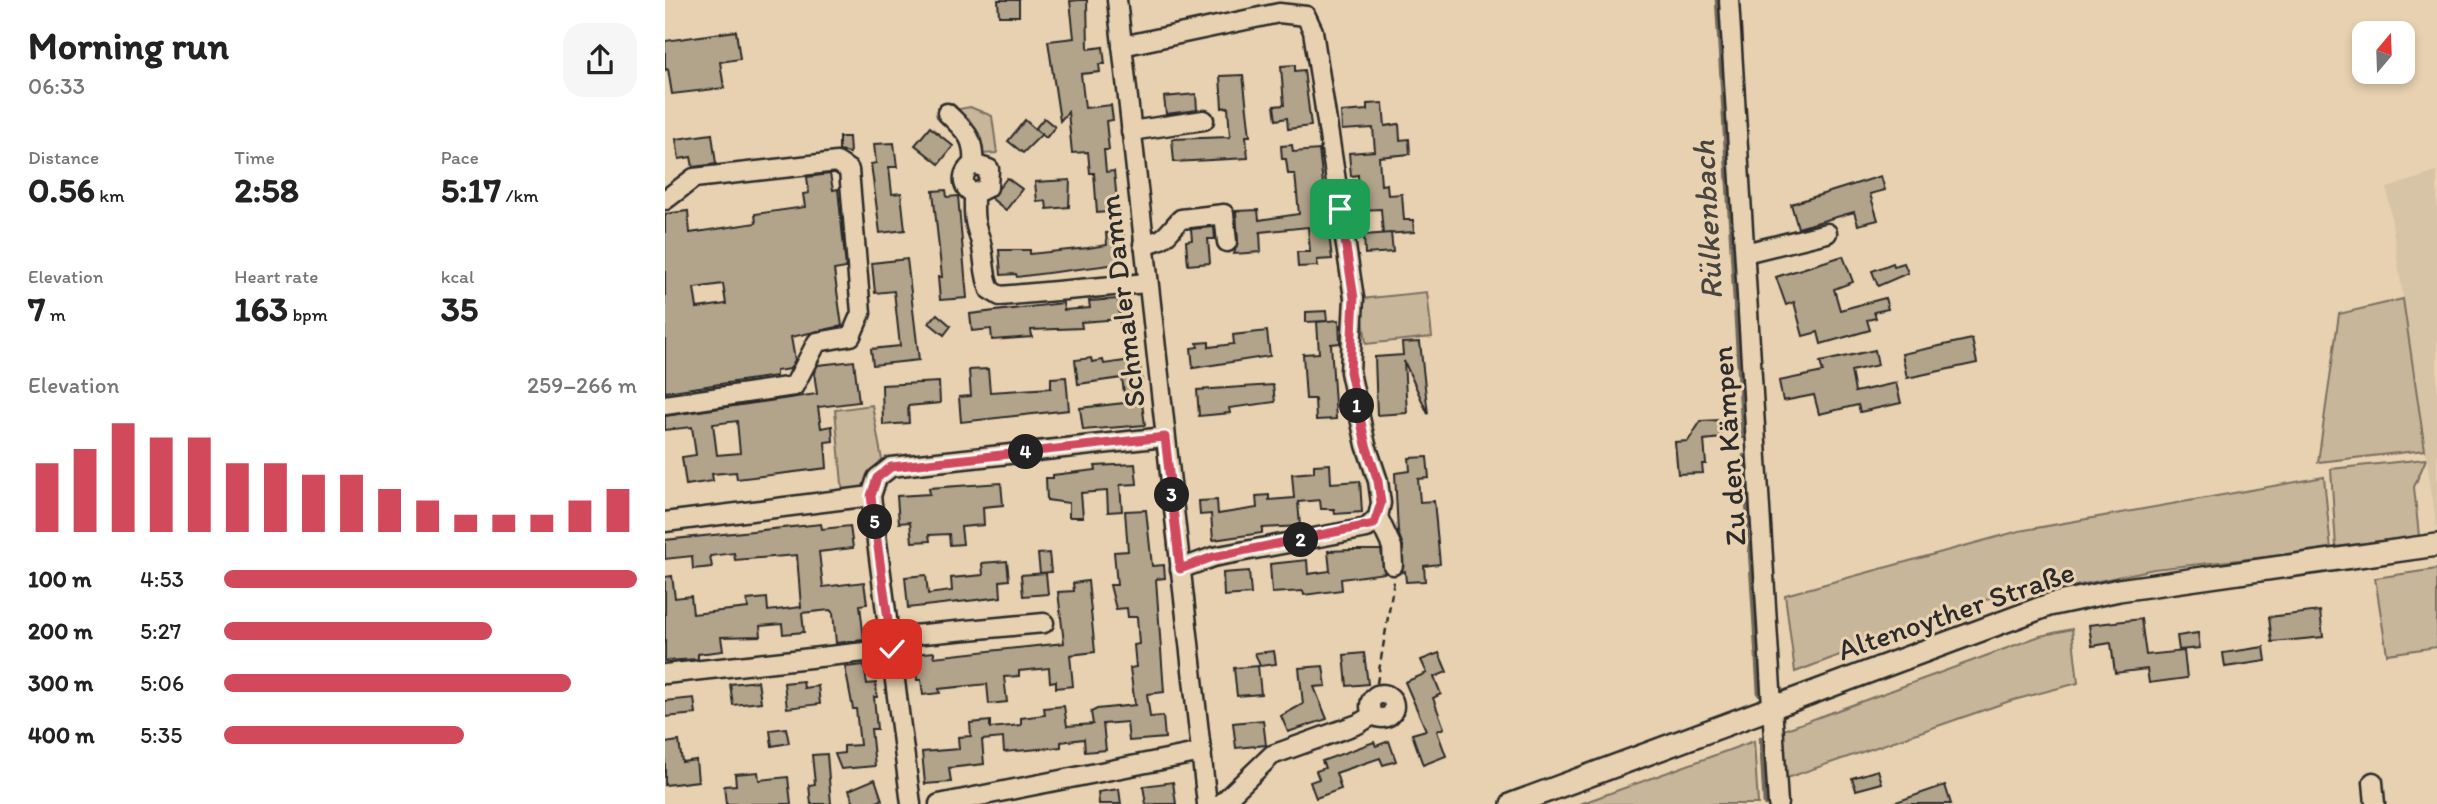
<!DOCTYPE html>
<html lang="en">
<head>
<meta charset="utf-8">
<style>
	body { margin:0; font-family:Itim,sans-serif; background:#f6f6f6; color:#222; height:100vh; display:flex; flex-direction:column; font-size:26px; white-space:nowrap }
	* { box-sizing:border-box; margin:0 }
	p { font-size:23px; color:#767676 }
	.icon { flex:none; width:38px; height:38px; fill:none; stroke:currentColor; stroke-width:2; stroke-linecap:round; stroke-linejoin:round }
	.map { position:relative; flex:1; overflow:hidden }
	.details { display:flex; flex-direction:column; background:#fff; width:665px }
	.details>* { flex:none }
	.needle { width:46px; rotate:19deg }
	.tools { position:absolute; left:1687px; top:21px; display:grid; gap:14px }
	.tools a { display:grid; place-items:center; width:63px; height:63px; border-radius:14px; background:#fff; box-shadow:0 4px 10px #0003; font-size:35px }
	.pin { position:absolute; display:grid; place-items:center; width:60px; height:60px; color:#fff; margin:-30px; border-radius:14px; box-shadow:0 4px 10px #0006 }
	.km { position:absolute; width:35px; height:35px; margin:-18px; border-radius:50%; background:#222; color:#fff; font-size:19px; line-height:35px; text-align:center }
	.round { display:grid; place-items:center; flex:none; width:74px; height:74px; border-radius:21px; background:#f6f6f6 }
	.head { display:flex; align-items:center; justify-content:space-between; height:119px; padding:0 28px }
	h1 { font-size:38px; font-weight:800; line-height:52px }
	.metrics { display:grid; grid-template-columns:repeat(3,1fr); gap:10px; height:119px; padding:7px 28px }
	.metrics div { display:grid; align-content:center }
	.metrics b { font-size:35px; font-weight:800 }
	.metrics small { font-size:19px; font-weight:400 }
	.metrics p { font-size:19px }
	.chart { height:196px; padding:14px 28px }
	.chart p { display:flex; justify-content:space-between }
	.chart svg { width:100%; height:126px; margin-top:7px; stroke:#d1495b; stroke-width:6 }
	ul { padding:0 28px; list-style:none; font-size:23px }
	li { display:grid; grid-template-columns:112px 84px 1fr; align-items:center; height:52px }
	li i { height:18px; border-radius:9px; background:#d1495b }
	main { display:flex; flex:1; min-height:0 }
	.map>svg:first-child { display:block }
	.built { fill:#d7c3a5 }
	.green { fill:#c8b69a; stroke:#7a7062; stroke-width:2 }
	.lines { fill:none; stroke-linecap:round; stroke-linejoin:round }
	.stream { stroke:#6f675b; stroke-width:4.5 }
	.building { fill:#b2a38b; stroke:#2b2b2b; stroke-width:2; fill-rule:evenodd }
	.minor-casing { stroke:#2b2b2b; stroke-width:23 }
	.major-casing { stroke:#2b2b2b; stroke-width:26 }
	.path { stroke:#2b2b2b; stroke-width:2.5; stroke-dasharray:7 5; stroke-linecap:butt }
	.minor { stroke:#e7d1b0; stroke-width:18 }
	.major { stroke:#e7d1b0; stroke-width:21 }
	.route-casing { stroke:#fff; stroke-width:14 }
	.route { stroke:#d1495b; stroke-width:9 }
	.labels { text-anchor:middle; stroke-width:6; stroke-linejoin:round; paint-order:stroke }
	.street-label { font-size:30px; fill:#2b2b2b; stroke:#e7d1b0 }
	.water-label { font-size:32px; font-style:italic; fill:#48443f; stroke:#e7d1b0 }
</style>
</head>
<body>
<main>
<section class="details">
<div class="head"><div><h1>Morning run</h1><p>06:33</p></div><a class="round"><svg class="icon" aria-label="share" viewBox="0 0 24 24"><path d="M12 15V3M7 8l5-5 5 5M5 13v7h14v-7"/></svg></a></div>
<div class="metrics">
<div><p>Distance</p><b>0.56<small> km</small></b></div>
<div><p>Time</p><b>2:58</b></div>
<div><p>Pace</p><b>5:17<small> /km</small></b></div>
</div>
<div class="metrics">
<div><p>Elevation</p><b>7<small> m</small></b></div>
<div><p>Heart rate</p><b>163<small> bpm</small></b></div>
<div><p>kcal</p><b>35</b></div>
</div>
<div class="chart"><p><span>Elevation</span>259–266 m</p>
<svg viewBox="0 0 160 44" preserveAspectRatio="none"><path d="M5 44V20M15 44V15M25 44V6M35 44V11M45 44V11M55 44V20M65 44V20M75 44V24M85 44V24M95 44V29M105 44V33M115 44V38M125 44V38M135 44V38M145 44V33M155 44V29"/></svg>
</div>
<ul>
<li><b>100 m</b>4:53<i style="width:100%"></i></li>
<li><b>200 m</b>5:27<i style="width:65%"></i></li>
<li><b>300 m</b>5:06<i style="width:84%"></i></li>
<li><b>400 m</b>5:35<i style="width:58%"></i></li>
</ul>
</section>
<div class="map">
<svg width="1772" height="804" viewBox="0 0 1772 804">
	<rect width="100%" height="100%" fill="#e7d1b0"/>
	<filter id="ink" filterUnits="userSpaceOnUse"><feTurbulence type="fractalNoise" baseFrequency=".0143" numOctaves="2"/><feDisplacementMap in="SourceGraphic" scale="14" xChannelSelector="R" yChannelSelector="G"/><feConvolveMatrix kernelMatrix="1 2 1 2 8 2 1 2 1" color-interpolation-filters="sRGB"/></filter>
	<g filter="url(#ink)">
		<!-- built -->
		<path class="built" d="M1772 172V530L1722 188Z"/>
		<!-- green -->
		<g class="green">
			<path d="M305 107 327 116 332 153 317 154 313 134 288 114 289 110Z"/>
			<path d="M762 292 767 337 701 344 696 299Z"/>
			<path d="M1738 299 1760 450 1653 462 1674 314Z"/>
			<path d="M207 405 217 460C208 480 201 492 178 494L170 410Z"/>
			<path d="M1761 459 1749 487 1754 536 1671 547 1666 469Z"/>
			<path d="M1659 477 1666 550 1489 569 1392 590 1381 577 1130 672 1120 595 1354 531Z"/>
			<path d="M1772 569V647L1722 654 1710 578Z"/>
			<path d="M1407 629 1413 683 1345 701 1119 779 1116 731 1375 636Z"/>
			<path d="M1089 741 1093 804H915Z"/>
		</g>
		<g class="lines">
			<!-- stream -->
			<g class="stream">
				<path d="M1052 0 1078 437"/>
				<path d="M1079 456 1094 694"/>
				<path d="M1096 738 1100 804"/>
			</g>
		</g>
		<!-- building -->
		<g class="building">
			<path d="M333 0H354V16H334Z"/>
			<path d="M414 0H422L423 49 438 47 440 64H434L435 72 416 74 420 108 446 105 448 120 441 121 444 150H439L441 172 449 171 453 211 432 213 429 173H425L423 152 407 153 403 112 395 121 383 41 409 38 405 1Z"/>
			<path d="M71 31 75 59 55 62 59 88 7 94 3 69 0 70V41Z"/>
			<path d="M630 65V71L639 70 646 126 623 129 622 118 611 120 609 106 619 105 616 66Z"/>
			<path d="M578 75 585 136H581L583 158 509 162 507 139 565 137 563 107 557 108 555 76Z"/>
			<path d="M531 94 532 110 501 114 499 97Z"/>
			<path d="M718 103 720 126 734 124 735 140 744 139 745 154 714 157 716 185 722 184 723 195 737 194 739 220H748L749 232 718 234 716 209 695 210 693 175 686 176 684 153 710 151 708 128 677 130 676 112 702 110V104Z"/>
			<path d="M379 118 390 127 381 138 371 130 377 134 358 153 343 141 360 120 370 129Z"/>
			<path d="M265 127 288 146 274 164 250 145Z"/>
			<path d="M47 134 51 164 28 167 26 157 14 159 11 139Z"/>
			<path d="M174 137H184L185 153 174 151Z"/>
			<path d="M229 143 232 167H224L227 194 236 193 240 230 215 233 206 164 211 163 209 144Z"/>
			<path d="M627 145 628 152 654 150 667 259 652 260 653 266 633 267 632 252H645L643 227 595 232 596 252 569 254 573 241 571 211 593 210 594 220 634 214 630 174H623L621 159H617L616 146Z"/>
			<path d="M165 174 168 190 173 189 181 268 169 270 177 326 126 337 130 360 125 369 111 371V376L0 392V214L23 211 25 233 91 223 90 214 140 207 138 194 144 193 142 177ZM58 284 61 304 32 308 29 288Z"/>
			<path d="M1216 176 1220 190 1205 194 1213 220 1193 225 1189 212 1133 228 1126 204Z"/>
			<path d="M342 178 357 189 341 210 326 198Z"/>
			<path d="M405 180 404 207 382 209 381 201 372 202 370 182Z"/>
			<path d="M281 190 282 197 293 196 302 298 275 300 273 277H277L268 191Z"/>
			<path d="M549 227 550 239H543L545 263 523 265 521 241 527 240 526 229Z"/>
			<path d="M458 232 460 249 451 250 453 264 352 277 351 274 336 275 334 250H365V254L423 248 442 245 441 233Z"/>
			<path d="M726 233 728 252 700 254 699 235Z"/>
			<path d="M1178 256 1188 282 1169 289 1175 310 1220 298 1223 309 1209 312 1211 318 1202 320 1205 330 1156 344 1153 332 1138 336 1129 302 1121 305 1111 277Z"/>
			<path d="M242 259 254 360 208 365 206 349 235 346 229 291 210 293 207 263Z"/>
			<path d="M1228 263 1229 266 1239 263 1243 273 1213 286 1207 271Z"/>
			<path d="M453 299 455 317 454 309H464L465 326H455V319L416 322 417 328 366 330 367 337 327 340 326 329 307 331 305 314 398 303 399 310 425 308 424 301Z"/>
			<path d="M661 311 662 321 641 322V312Z"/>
			<path d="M272 314 286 326 279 335 264 323Z"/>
			<path d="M674 320 675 343 666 344 671 419 651 420 650 399H641L638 354 654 353 652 322Z"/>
			<path d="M602 331 605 356 528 368 526 348 533 347 532 343 544 342V347L569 344 568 335Z"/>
			<path d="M1307 339 1312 363 1242 378 1237 354Z"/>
			<path d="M755 342 763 414 739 361 742 413 712 415 710 357 738 355 737 343Z"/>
			<path d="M1210 350 1213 365 1186 371 1190 392 1231 383 1236 403 1195 412 1193 405 1154 414 1149 395 1118 401 1114 381 1158 372 1155 362Z"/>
			<path d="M426 358 427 362 438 360 439 364 474 359 477 381H474L480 425 418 430 415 408 459 403 460 400 457 378 413 384 410 360Z"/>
			<path d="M189 361 194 402 153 407 156 428 167 426 168 441 160 442 162 468 72 479 71 472 47 474 48 481 21 485 17 457 31 455 27 427 0 430V416L152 394 149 372 153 365ZM72 421 75 453 52 455 48 424Z"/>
			<path d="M323 369 325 392 386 388V378L401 377 404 410 296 422 294 397 306 396 304 370Z"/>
			<path d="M274 382 275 403 243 406 244 423 218 425 217 385Z"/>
			<path d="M608 385 610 402 564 408 565 413 534 416 532 390Z"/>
			<path d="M1055 420 1056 438 1039 440 1041 464H1037L1038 473 1013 474 1010 442 1023 441 1036 421Z"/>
			<path d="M762 457 764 478 753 479 755 502 769 501 775 564 759 566 760 581 741 582 740 571 737 572 738 546 733 532 730 473 745 471 744 458Z"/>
			<path d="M470 464 472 484 455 485 457 511 443 512 442 491 416 493 418 517H404V503L382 500 381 478H388V475L431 470 430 466Z"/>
			<path d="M665 464 666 483 695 481 697 512 670 514 669 509H656L655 500 633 502 635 526 597 528V533L548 540 546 514 535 515 534 501 552 500 553 514 592 508 591 496 604 495V500L629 498 627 474 649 472V465Z"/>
			<path d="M336 483 338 505 318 507 319 525 296 527 298 544 285 545 284 534 264 535 265 541 247 542 245 522 234 523 232 496 265 494 264 488Z"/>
			<path d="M481 510 487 566 499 565 500 578 491 579 499 692 482 694 485 717 498 716 500 738 464 741 462 722 438 724 441 750 420 752 419 739 396 742V747L339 752 338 738 317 740 319 764 284 768 286 782 260 784 257 752 294 749 293 737 306 736 305 723 325 721V728L356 725V718L380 715 379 708 399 706 402 726 428 724 426 712 432 709 470 705 465 668 471 667 469 645 474 644 472 617H463L462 608 451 609 445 585H452L449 552 463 551 460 511Z"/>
			<path d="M156 524 157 529 185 526 188 548 154 552 158 587 199 582 202 604 195 605 199 640 171 643 168 613 165 610 137 613 139 632 118 634 117 624 95 626 96 636 56 637 58 651 33 654V659L0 661V577L7 576 10 598 26 596 28 614 83 608 82 600 102 598 103 611 136 607 132 555 70 560 69 553 45 556 47 567 28 569 27 556 0 559V540Z"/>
			<path d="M687 550H716L720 573 676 579 677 590 639 595 638 591 607 593 605 564 642 560 643 574 665 571 663 551Z"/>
			<path d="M384 553 386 572 375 573 373 554Z"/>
			<path d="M342 561 344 580 335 581 336 597 243 608 240 577 261 575 263 594 287 591 286 578 318 575 317 563Z"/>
			<path d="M584 571 586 594 559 596 558 573Z"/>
			<path d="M381 573 383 594 358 596 356 575Z"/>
			<path d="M423 581 430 652 405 655 408 686 391 688V681L385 682 384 668 354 671V676L339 677 342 702 324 704 322 684 274 689 275 693 258 695 256 680H252L249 654 269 652V657L399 643 393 592 409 591 408 583Z"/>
			<path d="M1655 611 1658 637 1607 642 1604 617Z"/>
			<path d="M1476 619 1481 655 1519 651 1522 678 1484 683 1482 669 1450 673 1446 643 1427 646 1424 625Z"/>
			<path d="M1533 633 1535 648 1514 650 1512 636Z"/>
			<path d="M1599 647 1601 661 1560 667 1558 653Z"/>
			<path d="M609 651 611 664 595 666 590 653Z"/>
			<path d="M699 653 703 684 682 686 679 655Z"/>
			<path d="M774 653 782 672 769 677 776 694 768 698 779 728 772 731 781 756 758 765 747 734 761 730 740 682 762 673 756 660Z"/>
			<path d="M199 665 202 684 211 683 212 697H209L212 729H206L210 766 176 769 170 754 179 753V746L195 745 191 709H188L180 667Z"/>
			<path d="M593 666 596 694 572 696 569 668Z"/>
			<path d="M658 666 661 686 649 687 662 719 623 732 616 716 638 704 634 668Z"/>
			<path d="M93 681 96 702 68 705 65 684Z"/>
			<path d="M138 681 139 688 153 686 155 704 122 708 119 683Z"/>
			<path d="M29 698 31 714 0 717V701Z"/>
			<path d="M598 720 601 745 571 748 568 723Z"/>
			<path d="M121 728 124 743 107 746 105 730Z"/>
			<path d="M14 741 17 762 31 760 33 781 0 785V743Z"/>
			<path d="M724 741 731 761 718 765 715 758 671 773 676 789 651 798 645 782 654 779 651 771 660 768 657 761 709 742 711 746Z"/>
			<path d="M162 754 166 804H146L144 785 150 784 147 755Z"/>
			<path d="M1213 770 1217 783 1191 790 1187 778Z"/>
			<path d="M93 772 94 780 123 777 126 804H61L59 786 71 785 70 774Z"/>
			<path d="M210 779 217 800 206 804H189L184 790Z"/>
			<path d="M508 782 511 804H481L478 786Z"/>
			<path d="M1280 785 1286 804H1232L1231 802Z"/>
			<path d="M454 789 456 804H434L433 792Z"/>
		</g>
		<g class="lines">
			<!-- minor casing -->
			<g class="minor-casing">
				<g id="minor">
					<path d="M452 0 542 804"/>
					<path d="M1064 0 1113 804"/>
					<path d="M457 46 614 13 641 16 648 31 689 298 685 372 701 445 713 481 716 503 713 517 702 528 548 557 515 569"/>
					<path d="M282 113C300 131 310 137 308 164"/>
					<path d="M466 131 539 120"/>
					<path d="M309 194C295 186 296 173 308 164L324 169 323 187 309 194C309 215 308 219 315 239 320 256 318 273 325 290L335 296 482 283"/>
					<path d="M0 200 29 178 172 162 184 170 196 313 186 336 152 342 129 386 0 405"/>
					<path d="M478 244C503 240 500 235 516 219L559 214 562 242"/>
					<path d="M1080 253 1162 233"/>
					<path d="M713 517 727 547 728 565"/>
					<path d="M0 522 206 496"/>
					<path d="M226 637 379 623"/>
					<path d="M0 674 227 649"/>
					<circle cx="717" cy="706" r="12"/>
					<path d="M1708 782 1710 804"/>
					<path d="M246 804 206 496 212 478 226 467 500 437"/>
					<path d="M274 804 537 752"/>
					<path d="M556 804 607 755 693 724 708 715"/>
				</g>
			</g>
			<!-- major casing -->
			<g class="major-casing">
				<path id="major" d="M847 804 1384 605 1454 590 1772 545"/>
			</g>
			<!-- path -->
			<path class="path" d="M710 695 729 581"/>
			<!-- minor -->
			<use href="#minor" class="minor"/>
			<!-- major -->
			<use href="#major" class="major"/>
		</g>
	</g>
	<g class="lines" filter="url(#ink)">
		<!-- route casing -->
		<g class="route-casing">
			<path id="route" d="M227 649 206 496 212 478 226 467 500 437 515 569 548 557 709 524 716 503 713 481 701 445 685 372 689 298 675 209"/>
		</g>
		<!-- route -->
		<use href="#route" class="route"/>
	</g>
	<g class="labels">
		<!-- street labels -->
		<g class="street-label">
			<text transform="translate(457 301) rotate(-97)" y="10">Schmaler Damm</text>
			<text transform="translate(1064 446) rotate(-94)" y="10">Zu den Kämpen</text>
			<text transform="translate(1291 611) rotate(-19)" y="10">Altenoyther Straße</text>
		</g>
		<!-- water labels -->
		<g class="water-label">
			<text transform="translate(1042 220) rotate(-93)" y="11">Rülkenbach</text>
		</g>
	</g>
</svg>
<div class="tools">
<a><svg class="needle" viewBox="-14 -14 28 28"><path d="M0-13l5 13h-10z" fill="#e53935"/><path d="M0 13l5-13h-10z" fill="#767676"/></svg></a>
</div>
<div class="pin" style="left:675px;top:209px;background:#1e9e55"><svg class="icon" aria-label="arrive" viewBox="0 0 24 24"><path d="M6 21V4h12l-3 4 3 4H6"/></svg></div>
<div class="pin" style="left:227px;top:649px;background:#d93025"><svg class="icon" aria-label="check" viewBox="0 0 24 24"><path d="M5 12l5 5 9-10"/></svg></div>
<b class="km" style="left:692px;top:406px">1</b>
<b class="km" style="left:636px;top:540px">2</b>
<b class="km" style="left:507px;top:495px">3</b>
<b class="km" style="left:361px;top:452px">4</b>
<b class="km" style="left:210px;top:522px">5</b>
</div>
</main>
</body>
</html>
